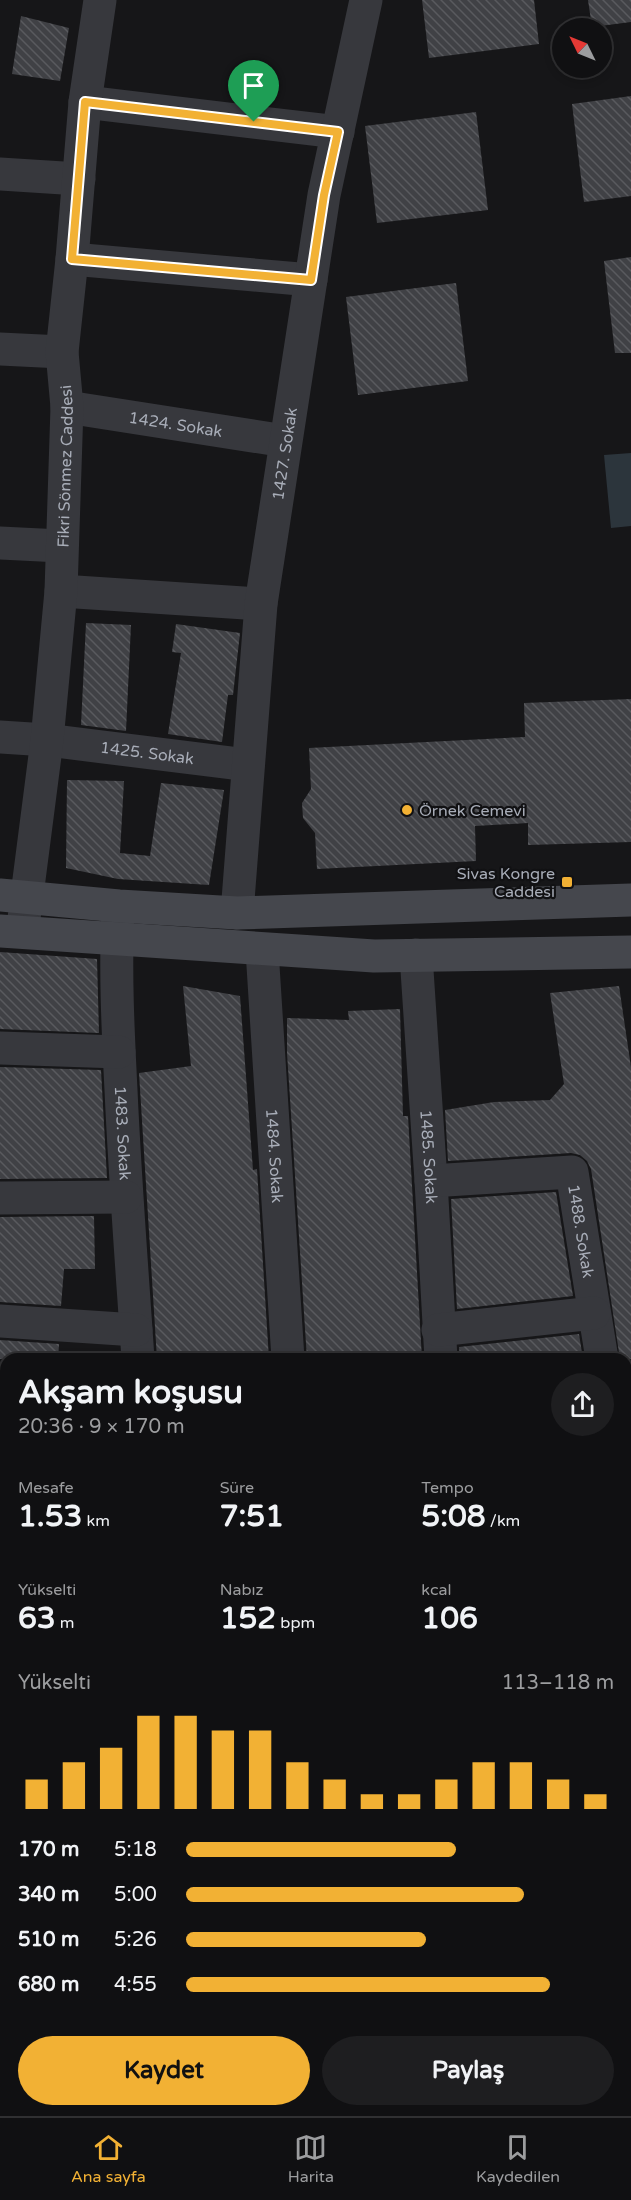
<!DOCTYPE html>
<html lang="tr">
<head>
<meta charset="utf-8">
<style>
	body { margin:0; font-family:"Varela Round",sans-serif; background:#1e1e20; color:#f1f3f6; height:100vh; display:flex; flex-direction:column; font-size:22px; white-space:nowrap }
	* { box-sizing:border-box; margin:0 }
	p { font-size:20px; color:#9c9d9f }
	.icon { flex:none; width:33px; height:33px; fill:none; stroke:currentColor; stroke-width:2; stroke-linecap:round; stroke-linejoin:round }
	.map { position:relative; flex:1; overflow:hidden }
	.side { position:absolute; left:0px; top:1353px; width:632px; height:764px; display:flex; flex-direction:column; background:#101012; border-radius:18px 18px 0 0; box-shadow:0 3px 9px #0003,0 0 0 2px #303032 }
	.side>* { flex:none }
	.needle { width:39px; rotate:313deg }
	.tools { position:absolute; left:552px; top:18px; display:grid; gap:12px }
	.tools a { display:grid; place-items:center; width:60px; height:60px; border-radius:50%; background:#101012; box-shadow:0 3px 9px #0003,0 0 0 2px #303032; font-size:30px }
	.pin { position:absolute; display:grid; place-items:center; width:51px; height:51px; color:#fff; margin:-62px -26px; border-radius:50% 50% 50% 0; rotate:-45deg; box-shadow:0 0 6px #0007 }
	.pin .icon { rotate:45deg }
	.round { display:grid; place-items:center; flex:none; width:63px; height:63px; border-radius:32px; background:#1e1e20 }
	.summary { display:flex; align-items:center; justify-content:space-between; height:102px; padding:0 18px }
	h1 { font-size:33px; font-weight:800; line-height:45px }
	.figures { display:grid; grid-template-columns:repeat(3,1fr); gap:9px; height:102px; padding:6px 18px }
	.figures div { display:grid; align-content:center }
	.figures b { font-size:30px; font-weight:800 }
	.figures small { font-size:16px; font-weight:400 }
	.figures p { font-size:16px }
	.chart { height:168px; padding:12px 18px }
	.chart p { display:flex; justify-content:space-between }
	.chart svg { width:100%; height:108px; margin-top:6px; stroke:#f2b134; stroke-width:6 }
	.button { display:flex; gap:12px; margin-top:auto; padding:12px 18px }
	.button a { flex:1; height:69px; border-radius:36px; background:#f2b134; color:#111; font-size:24px; font-weight:800; line-height:69px; text-align:center }
	.button a+a { background:#1e1e20; color:#f1f3f6 }
	ul { padding:0 18px; list-style:none; font-size:20px }
	li { display:grid; grid-template-columns:96px 72px 1fr; align-items:center; height:45px }
	li i { height:15px; border-radius:8px; background:#f2b134 }
	.tab-bar { display:flex; justify-content:space-around; align-items:center; height:84px; border-top:2px solid #303032; background:#101012; font-size:16px; color:#9c9d9f }
	.tab-bar a { display:grid; justify-items:center; gap:3px }
	.tab-bar .current { color:#f2b134 }
	.map>svg:first-child { display:block }
	.water { fill:#2c353c }
	.building { fill:url(#building-back-hatch) }
	.lines { fill:none; stroke-linecap:round; stroke-linejoin:round }
	.minor { stroke:#37383d; stroke-width:33 }
	.secondary { stroke:#45474d; stroke-width:33 }
	.route-casing { stroke:#fff; stroke-width:12 }
	.route { stroke:#f2b134; stroke-width:8 }
	.poi-dot { fill:#f2b134; stroke:#111113; stroke-width:2 }
	.labels { text-anchor:middle; stroke-width:4.5; stroke-linejoin:round; paint-order:stroke }
	.street-label { font-size:16px; fill:#a8adb8; stroke:#111113 }
	.poi-label { font-size:16px; fill:#a8adb8; stroke:#111113; text-anchor:start }
</style>
</head>
<body>
<div class="map">
<svg width="631" height="2116" viewBox="0 0 631 2116">
	<defs>
		<pattern id="building-back-hatch" width="6" height="6" patternUnits="userSpaceOnUse" patternTransform="scale(1.5)"><rect width="6" height="6" fill="#404145"/><path d="M-1 5l2 2M0 0l6 6M5-1l2 2" fill="none" stroke="#595a5e"/></pattern>
	</defs>
	<rect width="100%" height="100%" fill="#161618"/>
	<!-- water -->
	<path class="water" d="M631 453V526L611 528 604 455Z"/>
	<!-- building -->
	<g class="building">
		<path d="M422 0H534L539 44 429 58Z"/>
		<path d="M588 0H631V22L592 27Z"/>
		<path d="M21 16 69 28 60 81 12 74Z"/>
		<path d="M631 96V196L584 202 572 104Z"/>
		<path d="M476 112 488 210 377 223 365 126Z"/>
		<path d="M631 257V353H615L604 261Z"/>
		<path d="M456 283 468 381 358 395 346 297Z"/>
		<path d="M86 623 131 625 126 731 81 725Z"/>
		<path d="M176 624 240 633 233 695H228L222 742 168 734 181 653 172 652Z"/>
		<path d="M631 699V842L528 845V823L475 826 476 861 317 869 315 833 303 818 302 803 311 789 309 748 525 737 524 703Z"/>
		<path d="M67 780 124 781 120 853 150 856 161 783 224 790 209 885 118 879 66 868Z"/>
		<path d="M0 952 97 959 99 1033 0 1029Z"/>
		<path d="M183 986 240 996 253 1170 257 1169 269 1359H157L139 1073 191 1066Z"/>
		<path d="M619 986 631 1067V1359H620L591 1169 587 1161 580 1155 571 1153 448 1161 445 1110 494 1102 550 1100 564 1084 550 993Z"/>
		<path d="M400 1009 403 1116H408L422 1359H307L287 1053V1018L349 1020 348 1011Z"/>
		<path d="M0 1067 101 1070 107 1178 0 1179Z"/>
		<path d="M556 1192 573 1296 457 1309 451 1199Z"/>
		<path d="M94 1216 95 1269H64L61 1306 0 1302V1217Z"/>
		<path d="M579 1334 583 1359H460L459 1347Z"/>
		<path d="M0 1340 59 1344 58 1359H0Z"/>
	</g>
	<g class="lines">
		<!-- minor -->
		<g class="minor">
			<path d="M85 102 338 132"/>
			<path d="M0 174 79 179"/>
			<path d="M72 259 311 280"/>
			<path d="M0 349 62 352"/>
			<path id="s1" d="M67 407 285 441"/>
			<path d="M0 543 61 546"/>
			<path d="M61 591 261 604"/>
			<path id="s2" d="M0 737 47 740 248 765"/>
			<path id="s3" d="M118 911C115 971 118 1031 121 1090 125 1180 132 1269 138 1359"/>
			<path id="s4" d="M237 913 261 604 324 195 366 0"/>
			<path id="s5" d="M23 926 47 740 61 591 67 407 62 352 72 259 85 102 100 0"/>
			<path id="s6" d="M262 950 288 1359"/>
			<path id="s7" d="M416 955 431 1181 441 1359"/>
			<path d="M0 1048 119 1052"/>
			<path id="s8" d="M431 1181 572 1172 602 1359"/>
			<path d="M0 1198 126 1197"/>
			<path d="M0 1321 136 1330"/>
			<path d="M438 1330 594 1313"/>
			<path d="M0 1469H6"/>
			<path d="M626 1485 631 1512"/>
			<path d="M626 1603 631 1602"/>
			<path d="M0 1617 6 1618"/>
			<path d="M626 1754H631"/>
			<path d="M0 1759 6 1760"/>
			<path d="M626 1897H631"/>
			<path d="M0 1898 6 1899"/>
			<path d="M626 2041 631 2040"/>
			<path d="M308 2110V2116"/>
			<path d="M19 2116V2110"/>
			<path d="M161 2116V2110"/>
			<path d="M471 2116V2110"/>
		</g>
		<!-- secondary -->
		<g class="secondary">
			<path d="M0 895 119 906 237 913 631 900"/>
			<path d="M0 931 374 956 631 952"/>
		</g>
	</g>
	<g class="lines">
		<!-- route casing -->
		<g class="route-casing">
			<path id="route" d="M85 102 338 132 324 195 311 280 72 259Z"/>
		</g>
		<!-- route -->
		<use href="#route" class="route"/>
	</g>
	<!-- markers -->
	<g class="poi-dot">
		<circle cx="407" cy="810" r="6"/>
		<rect x="561" y="876" width="12" height="12" rx="3"/>
	</g>
	<g class="labels">
		<!-- street labels -->
		<g class="street-label">
			<text dy="6" stroke="none"><textPath href="#s1" startOffset="110">1424. Sokak</textPath></text>
			<text dy="6" stroke="none"><textPath href="#s4" startOffset="462">1427. Sokak</textPath></text>
			<text dy="6" stroke="none"><textPath href="#s5" startOffset="462">Fikri Sönmez Caddesi</textPath></text>
			<text dy="6" stroke="none"><textPath href="#s2" startOffset="148">1425. Sokak</textPath></text>
			<text dy="6" stroke="none"><textPath href="#s3" startOffset="222">1483. Sokak</textPath></text>
			<text dy="6" stroke="none"><textPath href="#s6" startOffset="206">1484. Sokak</textPath></text>
			<text dy="6" stroke="none"><textPath href="#s7" startOffset="202">1485. Sokak</textPath></text>
			<text dy="6" stroke="none"><textPath href="#s8" startOffset="201">1488. Sokak</textPath></text>
		</g>
		<!-- poi labels -->
		<g class="poi-label">
			<text x="419" y="816">Örnek Cemevi</text>
			<text x="555" y="879" text-anchor="end">Sivas Kongre<tspan x="555" dy="18">Caddesi</tspan></text>
		</g>
	</g>
</svg>
<div class="tools">
<a><svg class="needle" viewBox="-14 -14 28 28"><path d="M0-13l5 13h-10z" fill="#e53935"/><path d="M0 13l5-13h-10z" fill="#9c9d9f"/></svg></a>
</div>
<div class="pin" style="left:254px;top:122px;background:#1e9e55"><svg class="icon" aria-label="arrive" viewBox="0 0 24 24"><path d="M6 21V4h12l-3 4 3 4H6"/></svg></div>
<section class="side">
<div class="summary"><div><h1>Akşam koşusu</h1><p>20:36 · 9 × 170 m</p></div><a class="round"><svg class="icon" aria-label="share" viewBox="0 0 24 24"><path d="M12 15V3M7 8l5-5 5 5M5 13v7h14v-7"/></svg></a></div>
<div class="figures">
<div><p>Mesafe</p><b>1.53<small> km</small></b></div>
<div><p>Süre</p><b>7:51</b></div>
<div><p>Tempo</p><b>5:08<small> /km</small></b></div>
</div>
<div class="figures">
<div><p>Yükselti</p><b>63<small> m</small></b></div>
<div><p>Nabız</p><b>152<small> bpm</small></b></div>
<div><p>kcal</p><b>106</b></div>
</div>
<div class="chart"><p><span>Yükselti</span>113–118 m</p>
<svg viewBox="0 0 160 44" preserveAspectRatio="none"><path d="M5 44V32M15 44V25M25 44V19M35 44V6M45 44V6M55 44V12M65 44V12M75 44V25M85 44V32M95 44V38M105 44V38M115 44V32M125 44V25M135 44V25M145 44V32M155 44V38"/></svg>
</div>
<ul>
<li><b>170 m</b>5:18<i style="width:63%"></i></li>
<li><b>340 m</b>5:00<i style="width:79%"></i></li>
<li><b>510 m</b>5:26<i style="width:56%"></i></li>
<li><b>680 m</b>4:55<i style="width:85%"></i></li>
</ul>
<div class="button"><a>Kaydet</a><a>Paylaş</a></div>
</section>
</div>
<nav class="tab-bar">
<a class="current"><svg class="icon" aria-label="home" viewBox="0 0 24 24"><path d="M3 11l9-7 9 7M6 9v11h12V9"/></svg>Ana sayfa</a>
<a><svg class="icon" aria-label="map" viewBox="0 0 24 24"><path d="M3 6l6-2 6 2 6-2v14l-6 2-6-2-6 2zM9 4v14M15 6v14"/></svg>Harita</a>
<a><svg class="icon" aria-label="saved" viewBox="0 0 24 24"><path d="M7 4h10v16l-5-4-5 4z"/></svg>Kaydedilen</a>
</nav>
</body>
</html>
